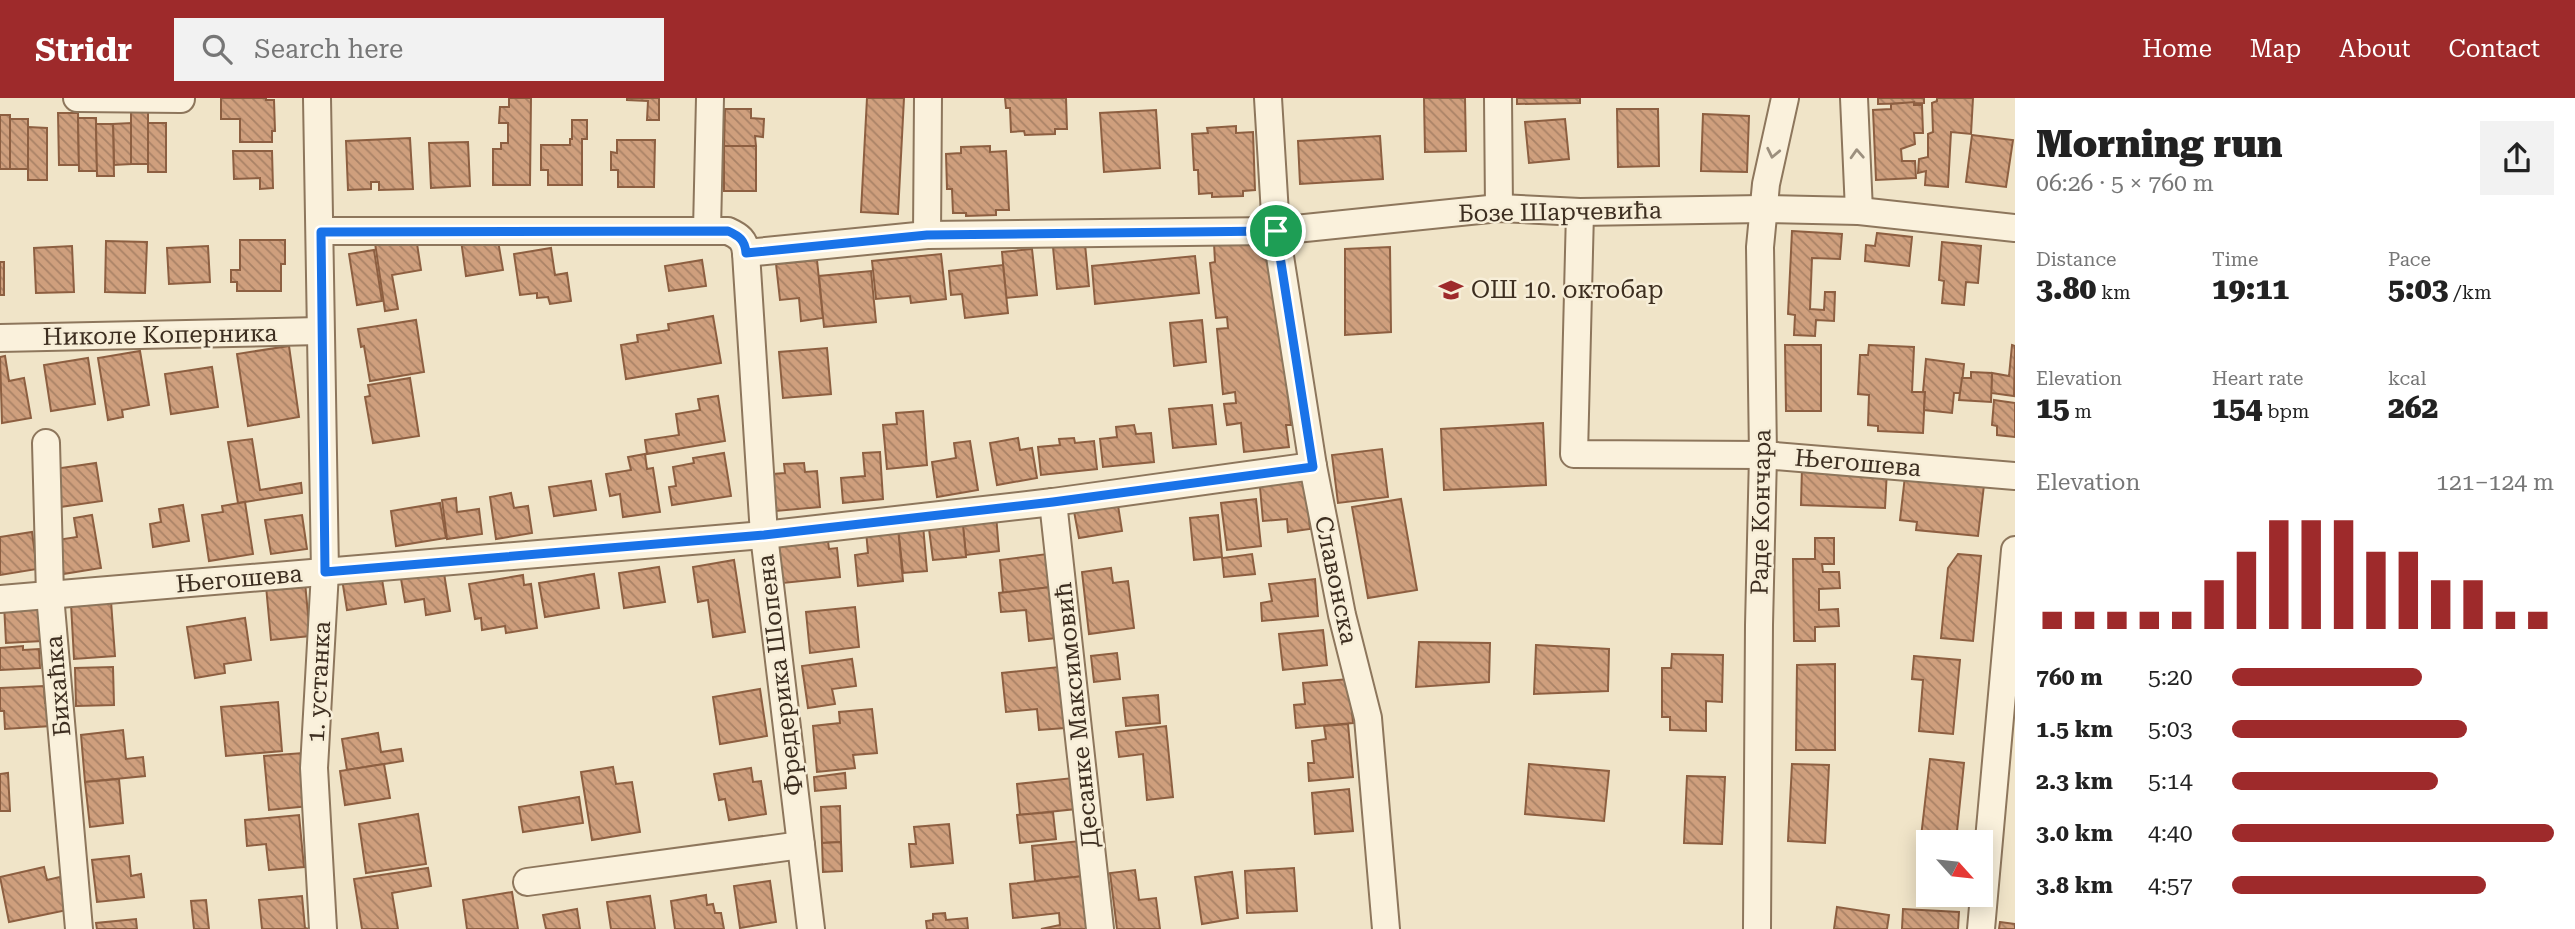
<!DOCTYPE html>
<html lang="en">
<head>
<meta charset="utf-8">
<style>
	body { margin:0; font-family:"Roboto Serif",serif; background:#f2f2f2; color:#222; height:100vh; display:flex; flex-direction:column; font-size:26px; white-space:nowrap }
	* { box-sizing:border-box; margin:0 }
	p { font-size:23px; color:#767676 }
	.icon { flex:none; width:38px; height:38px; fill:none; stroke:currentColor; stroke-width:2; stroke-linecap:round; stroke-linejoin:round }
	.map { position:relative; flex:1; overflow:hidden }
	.side { display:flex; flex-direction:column; background:#fff; width:560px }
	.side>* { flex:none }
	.needle { width:46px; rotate:117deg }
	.buttons { position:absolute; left:1916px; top:732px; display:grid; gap:14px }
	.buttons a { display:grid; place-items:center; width:77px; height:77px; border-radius:0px; background:#fff; box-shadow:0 4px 18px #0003; font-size:35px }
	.pin { position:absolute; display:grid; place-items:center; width:60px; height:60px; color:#fff; margin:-30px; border:4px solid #fff; border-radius:50%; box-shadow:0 2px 7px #0007 }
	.round { display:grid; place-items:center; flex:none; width:74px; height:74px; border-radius:0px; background:#f2f2f2 }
	.head { display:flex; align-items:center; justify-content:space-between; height:119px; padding:0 21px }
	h1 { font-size:38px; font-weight:800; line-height:52px }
	.figures { display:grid; grid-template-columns:repeat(3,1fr); gap:10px; height:119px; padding:7px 21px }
	.figures div { display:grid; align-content:center }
	.figures b { font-size:30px; font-weight:800 }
	.figures small { font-size:19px; font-weight:400 }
	.figures p { font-size:19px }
	.chart { height:196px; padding:14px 21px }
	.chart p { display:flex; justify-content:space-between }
	.chart svg { width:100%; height:126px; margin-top:7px; stroke:#9e2a2b; stroke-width:6 }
	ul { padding:0 21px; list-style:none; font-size:23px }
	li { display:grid; grid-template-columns:112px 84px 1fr; align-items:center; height:52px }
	li i { height:18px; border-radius:9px; background:#9e2a2b }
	header { display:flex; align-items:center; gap:42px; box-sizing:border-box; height:98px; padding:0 35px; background:#9e2a2b; color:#fff }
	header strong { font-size:33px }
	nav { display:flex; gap:38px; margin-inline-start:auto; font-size:24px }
	.search { width:490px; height:63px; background:#f2f2f2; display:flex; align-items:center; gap:18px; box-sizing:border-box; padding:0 24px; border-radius:0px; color:#767676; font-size:26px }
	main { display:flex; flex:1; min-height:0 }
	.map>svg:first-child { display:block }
	.building { fill:url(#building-back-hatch); stroke:#8d5f41; stroke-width:2 }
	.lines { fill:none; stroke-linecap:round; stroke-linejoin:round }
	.minor-casing { stroke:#8d765c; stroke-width:30 }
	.minor { stroke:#faf1dc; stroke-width:26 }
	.oneway { stroke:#9c907e }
	.route-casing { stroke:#fff; stroke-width:14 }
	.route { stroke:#1a73e8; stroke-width:9 }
	.labels { text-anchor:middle; stroke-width:5; stroke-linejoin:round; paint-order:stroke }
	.street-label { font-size:24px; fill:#3d2e20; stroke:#f7eed8 }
	.poi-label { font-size:24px; fill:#3d2e20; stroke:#f7eed8; text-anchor:start }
</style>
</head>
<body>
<header>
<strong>Stridr</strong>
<div class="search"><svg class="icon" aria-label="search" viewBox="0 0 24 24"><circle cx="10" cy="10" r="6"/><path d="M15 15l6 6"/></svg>Search here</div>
<nav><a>Home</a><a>Map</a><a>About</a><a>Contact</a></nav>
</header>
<main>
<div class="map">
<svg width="2015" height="831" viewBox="0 0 2015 831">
	<defs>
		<pattern id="building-back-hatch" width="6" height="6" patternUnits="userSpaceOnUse" patternTransform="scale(1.75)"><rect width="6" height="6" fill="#cf9f7d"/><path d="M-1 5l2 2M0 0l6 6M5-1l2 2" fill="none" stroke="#a98266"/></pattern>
	</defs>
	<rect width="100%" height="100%" fill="#f0e4c8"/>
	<!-- building -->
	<g class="building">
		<path d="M221 0H266V2H274L275 33H272V44H240V21H221Z"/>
		<path d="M509 0H531L530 87H493V51H501V45H508V25H499L500 9H509Z"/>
		<path d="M627 0H659V22H647L648 3 627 2Z"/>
		<path d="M867 0H904L898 116 861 114Z"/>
		<path d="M1005 0H1066L1067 31H1055V36L1025 37 1024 33 1011 34 1010 10H1006Z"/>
		<path d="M1424 0H1465L1466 53 1425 54Z"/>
		<path d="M1517 0H1580V5L1517 6Z"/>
		<path d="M1878 0H1924V5L1878 6Z"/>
		<path d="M1937 0H1973L1971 36 1951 34 1948 89 1925 87 1926 73 1918 75 1919 61 1928 59V36L1933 34 1932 5 1937 3Z"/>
		<path d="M1914 4V7H1922L1923 35H1914L1915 46 1901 51 1902 63H1915L1916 80 1876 82 1873 12 1891 11V6Z"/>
		<path d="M725 11H751V20L764 21 763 39 755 38 756 48H724Z"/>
		<path d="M1617 11H1658L1659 68 1618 69Z"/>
		<path d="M1156 12 1160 70 1104 74 1100 15Z"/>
		<rect x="131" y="13" width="17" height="53"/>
		<path d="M58 15H78L79 67H59Z"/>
		<path d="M1703 16 1749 18 1747 74 1701 73Z"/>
		<rect x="0" y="17" width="10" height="54"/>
		<path d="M78 20H96L97 73H79Z"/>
		<rect x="10" y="21" width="18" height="50"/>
		<path d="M1565 21 1569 61 1529 65 1525 24Z"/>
		<path d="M572 22H587V41H582V87H548V72H541V47H570V41H572Z"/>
		<path d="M131 25V66L114 67 113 26Z"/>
		<rect x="148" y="25" width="18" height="49"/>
		<path d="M96 26H113L114 78H97Z"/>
		<path d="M1236 28V35L1253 34 1255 92 1243 93V98L1212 99V95L1199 96 1198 72H1194L1192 36 1208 35 1207 30Z"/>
		<path d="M28 29 47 30V82H28Z"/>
		<path d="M1972 37 2013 42 2006 89 1966 84Z"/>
		<path d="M1380 38 1383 81 1300 86 1298 43Z"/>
		<path d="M410 40 413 91 379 92V84H371V91L348 92 346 43Z"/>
		<path d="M617 42H655L654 89H618V72H611V54L617 55Z"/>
		<path d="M468 44 470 88 431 90 429 45Z"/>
		<rect x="724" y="48" width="32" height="45"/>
		<path d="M990 48V54L1006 53 1009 112H996V117L966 118V115H953L952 91H947L946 56 961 55V49Z"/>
		<path d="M233 53H272L273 90 260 91V80L234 81Z"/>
		<path d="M1792 133 1842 136 1840 161 1812 160 1810 211 1824 212 1825 194H1835L1834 223 1816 222 1815 238 1794 237 1795 217 1788 216Z"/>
		<path d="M1877 135 1912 139 1909 168 1865 163 1866 147 1875 148Z"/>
		<path d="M497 137 503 172 466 178 461 142Z"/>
		<path d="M416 139 421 172 392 177 398 211 385 213 375 145Z"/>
		<path d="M1268 140 1275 169 1291 327H1286L1289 349 1244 354 1241 325 1227 327 1224 306 1236 305 1235 294 1223 296 1217 231 1228 230 1227 219 1216 220 1210 165 1215 164 1214 145Z"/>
		<path d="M240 142H285V166H281V193H237V184H231V172H240Z"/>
		<path d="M106 143 147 144 145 195 105 194Z"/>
		<path d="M1942 144 1981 148 1978 185 1966 184 1964 207 1942 205 1944 183 1939 182Z"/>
		<path d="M1085 146 1089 188 1057 191 1053 149Z"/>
		<path d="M72 148 74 194 36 195 34 150Z"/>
		<path d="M208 148 210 184 169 186 167 150Z"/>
		<path d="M1390 149 1391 234 1345 237V151Z"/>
		<path d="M551 150 555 177 567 175 571 203 550 206 548 199 537 200V195L520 197 514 156Z"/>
		<path d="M1032 151 1037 197 1006 200 1002 154Z"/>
		<path d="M374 152 382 203 357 207 349 156Z"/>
		<path d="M941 156 946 201 911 205 910 198 876 201 872 163Z"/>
		<path d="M1195 158 1199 195 1095 206 1092 168Z"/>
		<path d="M702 162 706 188 669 193 665 168Z"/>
		<path d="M817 162 823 220 801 223 799 200 780 202 776 166Z"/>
		<rect x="0" y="164" width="4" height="33"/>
		<path d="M1003 167 1008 215 965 220 962 196 951 197 949 173Z"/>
		<path d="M871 173 876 224 824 229 819 178Z"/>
		<path d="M713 218 721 265 626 281 621 247 638 244 637 237 669 232 668 226Z"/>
		<path d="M416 222 424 274 370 283 364 248 361 249 358 231Z"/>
		<path d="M1202 222 1206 264 1174 268 1170 225Z"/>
		<path d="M1785 247H1821V313H1786Z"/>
		<path d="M1869 247 1914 249 1912 294H1925L1923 335 1878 333V328L1868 327 1869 297 1858 296 1860 257H1868Z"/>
		<path d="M2012 247 2015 248 2014 298 1991 295 1992 275 2009 278Z"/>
		<path d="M289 248 299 319 248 328 237 256Z"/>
		<path d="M827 250 831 296 783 300 779 254Z"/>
		<path d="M140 253 149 307 122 312 123 319 108 322 98 260Z"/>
		<path d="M5 258 9 283 24 280 31 320 2 325 0 259Z"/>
		<path d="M88 260 95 306 51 313 44 267Z"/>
		<path d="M1926 261 1964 266 1961 295H1954L1952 315 1924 312 1925 294H1923Z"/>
		<path d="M212 269 218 309 171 316 165 276Z"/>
		<path d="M1971 274 1992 275 1991 304 1959 302 1962 280H1971Z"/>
		<path d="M410 280 419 338 373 345 365 299 370 298 368 287Z"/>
		<path d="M718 298 725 343 647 356 645 342 679 337 676 316 700 312 698 301Z"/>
		<path d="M1994 302 2015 305V339L1997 337V328L1992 327Z"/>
		<path d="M1212 307 1216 346 1173 350 1169 311Z"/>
		<path d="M923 313 927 367 887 371 883 327 897 326 896 315Z"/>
		<path d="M1543 325 1546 387 1444 392 1441 331Z"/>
		<path d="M1134 327 1136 336 1151 335 1154 364 1103 369 1100 341 1117 339 1116 329Z"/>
		<path d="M1018 340 1020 352 1032 350 1037 380 997 387 990 345Z"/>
		<path d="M1074 340 1075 345 1094 343 1097 371 1041 377 1038 349 1060 347 1059 341Z"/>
		<path d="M252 341 260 392 301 385 302 395 238 405 228 344Z"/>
		<path d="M970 343 978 392 937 399 932 364 956 360 954 345Z"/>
		<path d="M1382 351 1388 399 1338 405 1332 357Z"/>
		<path d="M880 354 883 401 843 405 841 380 865 378 863 355Z"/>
		<path d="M724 355 731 398 672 407 669 389 676 388 673 369 694 365 693 360Z"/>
		<path d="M645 356 647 371 653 370 660 414 623 419 620 396 610 398 606 376 631 372 628 359Z"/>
		<path d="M96 365 102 403 60 409 54 371Z"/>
		<path d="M804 365 805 374 817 373 820 409 776 413 773 376 785 375 784 366Z"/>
		<path d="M1802 369 1887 372 1885 410 1801 407Z"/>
		<path d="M1305 374 1310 431 1288 434 1287 421 1263 423 1259 378Z"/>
		<path d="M1905 378 1984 387 1978 438 1916 432 1917 424 1900 422Z"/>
		<path d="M591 383 596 412 554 418 549 389Z"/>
		<path d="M511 395 514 410 528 408 532 435 496 441 490 399Z"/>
		<path d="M456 400 457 414 479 411 482 436 447 441 442 402Z"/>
		<path d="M1117 401 1122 433 1079 440 1073 408Z"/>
		<path d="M1256 401 1261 448 1227 452 1221 405Z"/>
		<path d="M1401 401 1417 492 1368 500 1352 409Z"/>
		<path d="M245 404 253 456 209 463 202 417 223 414 222 408Z"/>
		<path d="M440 405 446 440 396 448 391 413Z"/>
		<path d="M183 407 189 443 153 449 150 426 161 424 159 411Z"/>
		<path d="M92 417 101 470 63 476 57 442 77 439 74 420Z"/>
		<path d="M302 417 307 451 271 456 265 422Z"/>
		<path d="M996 417 999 453 966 457 962 421Z"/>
		<path d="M1218 417 1222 459 1194 462 1190 420Z"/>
		<path d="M923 427 927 473 903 475 898 430Z"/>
		<path d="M963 427 966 459 933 462 929 431Z"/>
		<path d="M898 430 903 483 858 488 855 457 868 455 866 433Z"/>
		<path d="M32 434 37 471 0 477V439Z"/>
		<path d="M827 435 829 451 837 450 840 479 783 485 778 440Z"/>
		<path d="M1815 440H1834V466H1822L1823 474H1839L1840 490 1819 491V512L1838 511 1839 528 1815 529V543H1794L1793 461H1815Z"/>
		<path d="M1047 456 1051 489 1003 495 1000 462Z"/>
		<path d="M1252 456 1255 476 1224 479 1222 460Z"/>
		<path d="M1958 456 1981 458 1973 543 1941 540 1948 470Z"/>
		<path d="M734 462 745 534 713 539 708 502 698 504 693 469Z"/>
		<path d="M443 469 450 513 426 517 424 501 405 504 400 475Z"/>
		<path d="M659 469 665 504 624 510 619 475Z"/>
		<path d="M1111 470 1113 485 1128 483 1134 530 1089 536 1082 474Z"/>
		<path d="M381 475 386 506 347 512 342 481Z"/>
		<path d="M594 476 599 510 545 519 539 485Z"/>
		<path d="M523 477 524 487 531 486 537 530 506 535 505 528 482 532 481 520 475 521 469 486Z"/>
		<path d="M1315 481 1318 518 1262 523 1261 505 1272 503 1269 486Z"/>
		<path d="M305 484 310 538 271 542 266 488Z"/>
		<path d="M1051 489 1056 540 1029 543 1026 512 1001 514 999 495Z"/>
		<path d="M111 503 115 558 74 561 71 506Z"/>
		<path d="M40 504 42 543 6 545 4 506Z"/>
		<path d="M855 509 859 549 810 555 806 514Z"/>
		<path d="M245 520 251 562 224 566 225 575 195 580 187 529Z"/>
		<path d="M1323 532 1327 567 1283 572 1279 536Z"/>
		<path d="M1419 544 1490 545 1489 584 1416 589Z"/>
		<path d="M1536 547 1609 551 1608 593 1534 596Z"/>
		<path d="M23 548V552L39 551 40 570 0 572V550Z"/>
		<path d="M1117 555 1120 581 1094 584 1091 558Z"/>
		<path d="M1672 556 1723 557 1722 604 1706 603V633L1670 632V619H1662V570H1671Z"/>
		<path d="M1914 558 1960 562 1953 636 1919 633 1923 582 1912 581Z"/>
		<path d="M852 561 856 588 832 591 835 606 808 610 802 568Z"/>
		<path d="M1835 566V652H1796L1797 567Z"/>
		<path d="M113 569 114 607 76 608 75 570Z"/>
		<path d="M1059 569 1065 630 1039 632 1037 611 1006 614 1002 575Z"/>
		<path d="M1349 581 1353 625 1296 630 1294 607 1305 606 1303 585Z"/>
		<path d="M44 588 45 605H50L51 628 5 631 4 613H0V590Z"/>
		<path d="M760 591 767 638 720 646 713 599Z"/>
		<path d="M1158 597 1160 625 1126 628 1123 600Z"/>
		<path d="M278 604 282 653 226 658 221 609Z"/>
		<path d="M872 611 877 655 853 657 855 670 817 674 813 628 840 625 839 614Z"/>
		<path d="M1348 626 1353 679 1309 683 1308 665H1314L1312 643 1326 641 1324 628Z"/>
		<path d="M1166 628 1173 699 1147 702 1143 656 1119 659 1116 634Z"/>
		<path d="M123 632 126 661 143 659 145 678 85 684 81 637Z"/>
		<path d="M378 635 381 654 401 651 403 663 347 672 342 641Z"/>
		<path d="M303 655 309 708 269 712 264 658Z"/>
		<path d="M1930 661 1964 665 1956 743 1921 739Z"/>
		<path d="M384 666 390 700 345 707 340 673Z"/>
		<path d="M1529 666 1609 673 1604 723 1525 716Z"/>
		<path d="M1792 666 1829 667 1825 745 1788 743Z"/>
		<path d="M613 669 616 686 632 684 640 734 592 742 581 674Z"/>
		<path d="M751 670 753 684 761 683 766 716 729 722 725 701 719 702 714 676Z"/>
		<path d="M8 675 10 713H0V676Z"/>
		<path d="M845 675 846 690 815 693 814 679Z"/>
		<path d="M1687 678 1725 679 1722 746 1684 745Z"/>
		<path d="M1073 680 1076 711 1020 717 1017 686Z"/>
		<path d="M119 681 123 725 90 729 85 684Z"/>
		<path d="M1349 691 1353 733 1315 736 1312 695Z"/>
		<path d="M579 699 583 725 523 734 519 709Z"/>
		<path d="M840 708 841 744 822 745 821 709Z"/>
		<path d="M1053 714 1056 741 1020 745 1017 717Z"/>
		<path d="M418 716 426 766 366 775 359 726Z"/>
		<path d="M299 717 304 769 269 772 266 746 247 748 245 722Z"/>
		<path d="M949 726 953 765 911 769 909 746H916L914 729Z"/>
		<path d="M1080 743 1084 778 1035 783 1032 748Z"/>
		<path d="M841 744 842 773 823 774 822 745Z"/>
		<path d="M129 758 131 778 141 776 144 799 97 804 92 762Z"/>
		<path d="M44 769 47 782 60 779 67 812 9 824 0 779Z"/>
		<path d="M428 770 431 788 392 795 398 831H362L354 781Z"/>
		<path d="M1294 770 1297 813 1247 815 1245 773Z"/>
		<path d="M1135 772 1139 802 1156 800 1160 831H1117L1110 775Z"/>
		<path d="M1232 774 1238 820 1202 826 1195 779Z"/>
		<path d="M1084 778 1089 831H1041L1060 827 1059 815 1013 820 1010 786Z"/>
		<path d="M770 783 776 824 740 830 734 788Z"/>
		<path d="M512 794 518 831H467L463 802Z"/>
		<path d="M706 797 707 807 713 806 715 815H721L724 831H675L671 803Z"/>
		<path d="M302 798 305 830 309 831H262L259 802Z"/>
		<path d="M650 798 655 831H611L607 804Z"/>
		<path d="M206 802 209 831H194L191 803Z"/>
		<path d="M1837 809 1889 817 1887 831H1834Z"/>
		<path d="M577 811 580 831H546L543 817Z"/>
		<path d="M1903 811 1959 814 1958 831H1902Z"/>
		<path d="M945 815 946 822 967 820 968 831H927L926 823 933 822V816Z"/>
		<path d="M136 821 137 831H97L96 825Z"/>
		<path d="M2000 824 2015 826V831H1999Z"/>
	</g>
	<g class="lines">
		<!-- minor casing -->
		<g class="minor-casing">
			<g id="minor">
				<path d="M77 0 181 1"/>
				<path d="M317 0 325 474 314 670 323 831"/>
				<path d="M1268 0 1276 133 1313 368 1342 517 1368 620 1386 831"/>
				<path d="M1498 0 1499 110"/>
				<path d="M1854 0 1859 113"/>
				<path d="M1580 114 1574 356 1763 357 2015 378"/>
				<path d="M707 132 710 0"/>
				<path d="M321 133H728C739 138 745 142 746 155L927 137 1276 133 1499 110 1580 114 1762 111 1859 113 2015 130"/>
				<path d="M927 137 928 0"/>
				<path d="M746 155 764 437 811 831"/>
				<path d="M0 240 320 233"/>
				<path d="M46 345 50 497 79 831"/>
				<path d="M1053 404 1100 831"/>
				<path d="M0 501 764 437 1053 404 1313 368"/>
				<path d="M527 784 801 747"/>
				<path d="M1757 831 1759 527 1763 357 1760 149 1766 86 1785 0"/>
				<path d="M1981 831 2015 452"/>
			</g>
		</g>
		<!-- minor -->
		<use href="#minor" class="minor"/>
	</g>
	<!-- one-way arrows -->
	<defs><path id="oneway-chevron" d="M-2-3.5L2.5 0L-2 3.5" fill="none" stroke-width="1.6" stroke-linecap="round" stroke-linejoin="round" transform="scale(1.75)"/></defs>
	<g class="oneway">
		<use href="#oneway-chevron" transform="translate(1773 55) rotate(102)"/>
		<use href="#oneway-chevron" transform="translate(1857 56) rotate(-93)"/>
	</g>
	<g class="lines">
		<!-- route casing -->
		<g class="route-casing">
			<path id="route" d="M728 133C739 138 745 142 746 155L927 137 1276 133 1313 369 1053 404 764 437 325 474 321 134Z"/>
		</g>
		<!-- route -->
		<use href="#route" class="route"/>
	</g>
	<!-- icons -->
	<defs>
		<g id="school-bare" transform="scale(1.89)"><path d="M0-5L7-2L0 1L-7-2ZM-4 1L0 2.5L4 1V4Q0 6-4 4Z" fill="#9e2a2b" stroke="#f7eed8" stroke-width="2.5" paint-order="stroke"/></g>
	</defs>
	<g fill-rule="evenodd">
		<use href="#school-bare" x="1451" y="192"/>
	</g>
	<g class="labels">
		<!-- street labels -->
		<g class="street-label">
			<text transform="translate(1560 114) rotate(-1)" y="8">Бозе Шарчевића</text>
			<text transform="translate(160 237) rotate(-1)" y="8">Николе Коперника</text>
			<text transform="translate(1858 365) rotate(5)" y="8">Његошева</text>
			<text transform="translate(1761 414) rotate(-89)" y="8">Раде Кончара</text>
			<text transform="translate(239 481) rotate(-5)" y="8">Његошева</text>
			<text transform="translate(1336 482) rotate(78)" y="8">Славонска</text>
			<text transform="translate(780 577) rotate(-97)" y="8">Фредерика Шопена</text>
			<text transform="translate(319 584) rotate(-87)" y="8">1. устанка</text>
			<text transform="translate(58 588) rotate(-95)" y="8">Бихаћка</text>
			<text transform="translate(1077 617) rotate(-96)" y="8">Десанке Максимовић</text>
		</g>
		<!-- poi labels -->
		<g class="poi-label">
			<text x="1471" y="200">ОШ 10. октобар</text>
		</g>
	</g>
</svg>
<div class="buttons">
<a><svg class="needle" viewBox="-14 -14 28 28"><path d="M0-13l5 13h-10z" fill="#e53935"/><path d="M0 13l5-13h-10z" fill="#767676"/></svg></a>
</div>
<div class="pin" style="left:1276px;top:133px;background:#1e9e55"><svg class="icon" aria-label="arrive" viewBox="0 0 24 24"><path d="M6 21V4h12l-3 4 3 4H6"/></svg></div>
</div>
<section class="side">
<div class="head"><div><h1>Morning run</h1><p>06:26 · 5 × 760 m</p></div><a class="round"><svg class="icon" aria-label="share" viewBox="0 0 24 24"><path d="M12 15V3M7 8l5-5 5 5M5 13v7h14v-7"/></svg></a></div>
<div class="figures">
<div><p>Distance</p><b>3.80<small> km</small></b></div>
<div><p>Time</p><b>19:11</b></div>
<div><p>Pace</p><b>5:03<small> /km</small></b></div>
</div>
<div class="figures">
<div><p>Elevation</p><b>15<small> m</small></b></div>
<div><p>Heart rate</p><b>154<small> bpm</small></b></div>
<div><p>kcal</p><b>262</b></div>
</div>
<div class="chart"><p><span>Elevation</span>121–124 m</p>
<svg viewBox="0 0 160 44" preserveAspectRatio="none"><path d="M5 44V38M15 44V38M25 44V38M35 44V38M45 44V38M55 44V27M65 44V17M75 44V6M85 44V6M95 44V6M105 44V17M115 44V17M125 44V27M135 44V27M145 44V38M155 44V38"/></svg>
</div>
<ul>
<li><b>760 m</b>5:20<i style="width:59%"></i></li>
<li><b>1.5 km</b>5:03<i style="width:73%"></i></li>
<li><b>2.3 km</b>5:14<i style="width:64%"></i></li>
<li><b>3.0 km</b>4:40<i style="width:100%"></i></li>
<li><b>3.8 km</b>4:57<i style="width:79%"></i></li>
</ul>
</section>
</main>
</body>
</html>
